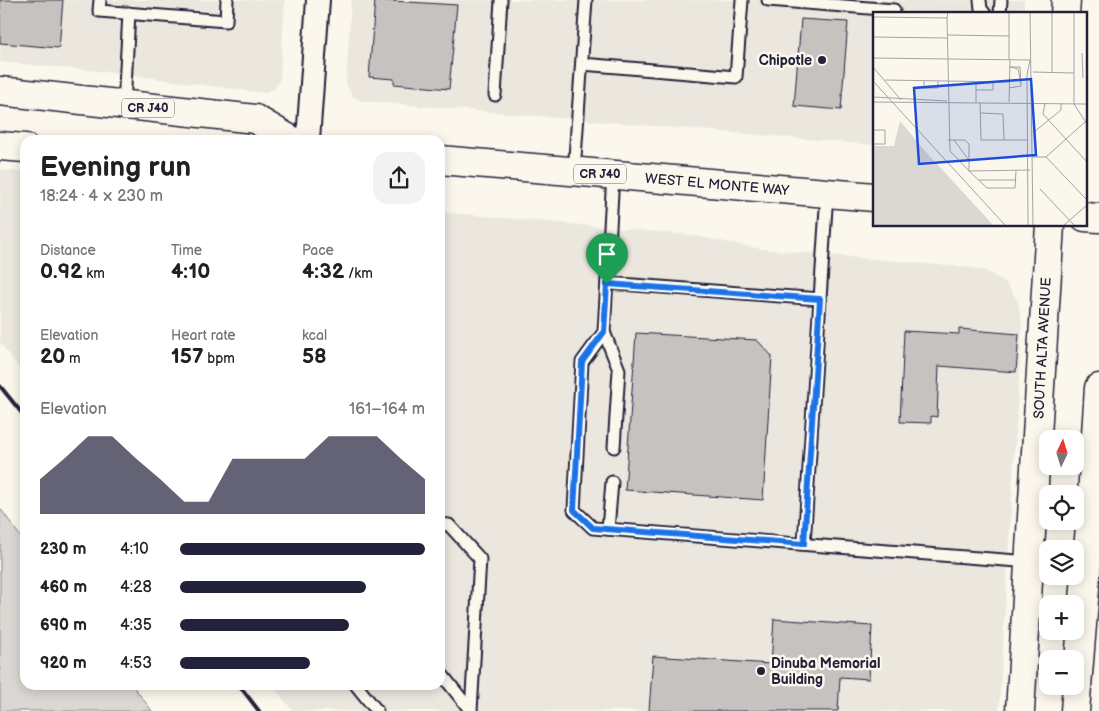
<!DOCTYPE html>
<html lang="en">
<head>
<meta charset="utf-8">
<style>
	body { margin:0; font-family:"Balsamiq Sans",sans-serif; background:#f2f2f2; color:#202124; height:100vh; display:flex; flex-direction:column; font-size:19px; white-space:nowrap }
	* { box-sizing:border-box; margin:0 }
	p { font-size:16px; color:#757577 }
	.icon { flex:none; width:28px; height:28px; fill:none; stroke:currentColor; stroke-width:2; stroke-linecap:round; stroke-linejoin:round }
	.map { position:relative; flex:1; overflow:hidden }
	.details { position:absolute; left:20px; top:135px; width:425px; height:555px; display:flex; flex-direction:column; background:#fff; border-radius:15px; box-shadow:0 2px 12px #0003 }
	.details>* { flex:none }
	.needle { width:32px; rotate:4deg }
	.controls { position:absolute; left:1039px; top:430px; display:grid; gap:10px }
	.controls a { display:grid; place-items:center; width:45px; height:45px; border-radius:10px; background:#fff; box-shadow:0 2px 12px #0003; font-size:25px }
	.pin { position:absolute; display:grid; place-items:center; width:42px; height:42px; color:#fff; margin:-51px -21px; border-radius:50% 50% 50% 0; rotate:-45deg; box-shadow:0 0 5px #0007 }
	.pin .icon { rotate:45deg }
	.round { display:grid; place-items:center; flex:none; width:52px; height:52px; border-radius:15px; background:#f2f2f2 }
	.headline { display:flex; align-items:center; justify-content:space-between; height:85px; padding:0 20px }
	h1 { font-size:28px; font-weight:700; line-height:38px }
	.figures { display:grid; grid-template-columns:repeat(3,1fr); gap:8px; height:85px; padding:5px 20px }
	.figures div { display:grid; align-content:center }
	.figures b { font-size:21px; font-weight:700 }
	.figures small { font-size:14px; font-weight:400 }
	.figures p { font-size:14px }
	.chart { height:140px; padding:10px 20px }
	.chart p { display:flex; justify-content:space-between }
	.chart svg { width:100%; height:90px; margin-top:5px; fill:#22223b; opacity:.7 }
	ul { padding:0 20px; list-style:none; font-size:16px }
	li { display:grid; grid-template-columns:80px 60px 1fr; align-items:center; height:38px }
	li i { height:12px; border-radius:6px; background:#22223b }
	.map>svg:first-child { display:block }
	.built { fill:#ebe7df }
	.green { fill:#dbd8d3; stroke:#7e7d87 }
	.building { fill:#c6c2c0; stroke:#22223b }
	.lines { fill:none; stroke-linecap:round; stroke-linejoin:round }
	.service-casing { stroke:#22223b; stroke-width:15 }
	.minor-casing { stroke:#22223b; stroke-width:26 }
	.secondary-casing { stroke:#22223b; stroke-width:31 }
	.primary-casing { stroke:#22223b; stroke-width:31 }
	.service { stroke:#fbf7ec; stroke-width:11 }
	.minor { stroke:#fbf7ec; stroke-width:22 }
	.secondary { stroke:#fbf7ec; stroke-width:28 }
	.primary { stroke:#fbf7ec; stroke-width:28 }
	.rail { stroke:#22223b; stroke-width:4 }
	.route-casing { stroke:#fff; stroke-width:10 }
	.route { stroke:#1a73e8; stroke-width:6 }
	.poi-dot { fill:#22223b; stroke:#fbf7ec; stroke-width:2 }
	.labels { text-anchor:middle; stroke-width:5; stroke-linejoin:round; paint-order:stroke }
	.shield { fill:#fbf7ec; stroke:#636270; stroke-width:1 }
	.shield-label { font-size:12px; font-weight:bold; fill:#22223b }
	.poi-label { font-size:14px; font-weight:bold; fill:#22223b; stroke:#fbf7ec; text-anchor:end }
	.street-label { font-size:14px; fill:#22223b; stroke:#fbf7ec }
	.inset-road { fill:none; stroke:#a4a2a5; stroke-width:1 }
	.view { fill:#1d4ed8; fill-opacity:0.15; stroke:#1d4ed8; stroke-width:2.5 }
	.inset-edge { fill:none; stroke:#22223b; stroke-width:2.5 }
</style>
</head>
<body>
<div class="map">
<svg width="1099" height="711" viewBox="0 0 1099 711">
	<rect width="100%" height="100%" fill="#fbf7ec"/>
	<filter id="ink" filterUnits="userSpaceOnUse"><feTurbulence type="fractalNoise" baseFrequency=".02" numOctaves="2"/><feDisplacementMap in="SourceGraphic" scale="10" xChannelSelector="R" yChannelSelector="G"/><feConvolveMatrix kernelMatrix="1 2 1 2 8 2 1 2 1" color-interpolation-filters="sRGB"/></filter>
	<g filter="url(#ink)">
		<!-- built -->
		<g class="built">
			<path d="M0 0H285L280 79 274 89 264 93 108 72 0 62Z"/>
			<path d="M351 0H1024L1023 14H874V145L363 101 353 97 346 84Z"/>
			<path d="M0 170 25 172V375L0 343Z"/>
			<path d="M440 212 690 235 762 249 973 268 986 271 1005 282 1018 301 1022 325 999 711H293L272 685H440Z"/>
		</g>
		<!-- green -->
		<path class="green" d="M0 508 25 543V685H132L152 711H0Z"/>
		<!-- building -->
		<g class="building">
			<path d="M0 0H63L59 48 0 43Z"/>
			<path d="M375 0 457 5 449 89 394 84V79L369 77Z"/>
			<path d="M801 19 848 22 841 110 794 106Z"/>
			<path d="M959 329 1019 334 1016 372 939 366 937 417 931 416V423L900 422 904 331 959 334Z"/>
			<path d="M636 333 757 340 772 356 763 500 625 490Z"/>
			<path d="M774 619 872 626 869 679 840 677 838 711H649L653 656 771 664Z"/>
		</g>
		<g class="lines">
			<!-- service casing -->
			<g class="service-casing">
				<g id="service">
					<path d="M100 0 99 11 226 21 227 0"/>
					<path d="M768 0 894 10"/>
					<path d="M980 0 981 9 985 14"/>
					<path d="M1000 14 1001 0"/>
					<path d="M582 64 736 77 742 0"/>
					<path d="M495 95 501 0"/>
					<path d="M124 105 129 13"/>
					<path d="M574 172 586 0"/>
					<path d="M613 175 604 332 582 362 574 510 593 528 1030 562"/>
					<path d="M607 283 820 299 804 544"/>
					<path d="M820 299 827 193"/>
					<path d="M604 332 619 370 614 447"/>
					<path d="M440 524 449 525 480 559 471 711"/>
					<path d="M608 529 612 482"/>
					<path d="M440 672 471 711"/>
					<path d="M356 685 377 711"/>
				</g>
			</g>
			<!-- minor casing -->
			<g class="minor-casing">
				<path id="minor" d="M308 140 318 0"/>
			</g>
			<!-- secondary casing -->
			<g class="secondary-casing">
				<path id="secondary" d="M1065 14 1066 0"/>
			</g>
			<!-- primary casing -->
			<g class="primary-casing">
				<g id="primary">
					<path d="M0 91 255 119 291 140"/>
					<path d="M0 146 25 148"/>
					<path d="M440 160 874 197"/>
					<path d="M1085 217 1099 218"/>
					<path d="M1020 711 1050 225"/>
					<path d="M1075 711 1090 526 1099 388"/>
				</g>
			</g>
			<!-- service -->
			<use href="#service" class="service"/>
			<!-- minor -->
			<use href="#minor" class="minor"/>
			<!-- secondary -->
			<use href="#secondary" class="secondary"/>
			<!-- primary -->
			<use href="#primary" class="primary"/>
			<!-- rail -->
			<g class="rail">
				<path d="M0 386 25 417"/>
				<path d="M239 685 259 711"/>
			</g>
		</g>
	</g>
	<g class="lines" filter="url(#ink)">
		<!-- route casing -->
		<g class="route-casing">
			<path id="route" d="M607 284 820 299 804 544 593 528 574 510 582 362 604 332Z"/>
		</g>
		<!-- route -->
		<use href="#route" class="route"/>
	</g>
	<!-- markers -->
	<g class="poi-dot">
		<circle cx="822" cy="60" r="5"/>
		<circle cx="761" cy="671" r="5"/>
	</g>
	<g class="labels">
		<!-- shield labels -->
		<g class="shield">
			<rect x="122" y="98.5" width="52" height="19" rx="4"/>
			<rect x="574" y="164.5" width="52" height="19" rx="4"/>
		</g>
		<g class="shield-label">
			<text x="148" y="112">CR J40</text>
			<text x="600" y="178">CR J40</text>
		</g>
		<!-- poi labels -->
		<g class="poi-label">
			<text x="812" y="65">Chipotle</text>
			<text x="771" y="668" text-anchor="start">Dinuba Memorial<tspan x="771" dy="16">Building</tspan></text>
		</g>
		<!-- street labels -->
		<g class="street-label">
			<text transform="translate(717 184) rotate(5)" y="5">WEST EL MONTE WAY</text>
			<text transform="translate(1042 348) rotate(-87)" y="5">SOUTH ALTA AVENUE</text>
		</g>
	</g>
	<!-- overview -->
	<g transform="translate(873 12)">
		<rect width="214" height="214" fill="#fbf7ec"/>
		<path d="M27 109 53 140 120 213H0V134H21Z" fill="#dbd8d3"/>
		<path class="inset-road" d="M157 0 160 213M179 0V60M201 0V92L214 112M0 5 74 6 75 0M74 6 77 139 96 159 157 158M74 23 136 24M0 25 74 26M209 41 210 66M0 46 157 48M136 48V0M0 55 28 88M138 55 145 57 148 71M160 60 201 61M12 68 136 70M0 69 132 213M51 69V76H65V69M103 70V90M136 76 148 74 147 55H136M103 78H120V70M0 85 74 89M0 90 214 92M107 90 108 128H155M136 90 137 48M172 91 170 102 214 150M108 101 130 102 131 128M0 118H12V132H0M161 120 188 98V92M75 128H92L96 132V159L114 176H142L143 159M81 128 95 147M159 145H173L214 188M173 145 212 110M106 168H143M167 177 201 213M155 213 154 63 157 48M191 213 214 193"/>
		<path class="view" d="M158 67 163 143 46 152 41 76Z"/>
		<rect width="214" height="214" class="inset-edge"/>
	</g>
</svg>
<div class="controls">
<a><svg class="needle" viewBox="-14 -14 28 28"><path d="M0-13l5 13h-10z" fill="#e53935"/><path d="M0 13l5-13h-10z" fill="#757577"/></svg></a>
<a><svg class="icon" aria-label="locate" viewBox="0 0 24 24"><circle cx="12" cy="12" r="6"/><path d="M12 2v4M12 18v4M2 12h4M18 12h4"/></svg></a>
<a><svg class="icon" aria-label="layers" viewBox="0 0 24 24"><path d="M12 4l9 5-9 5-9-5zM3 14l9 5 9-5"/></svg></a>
<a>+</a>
<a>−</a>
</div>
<div class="pin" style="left:607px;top:284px;background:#1e9e55"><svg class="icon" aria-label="arrive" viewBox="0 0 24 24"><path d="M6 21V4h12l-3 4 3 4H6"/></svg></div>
<section class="details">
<div class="headline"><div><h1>Evening run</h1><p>18:24 · 4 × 230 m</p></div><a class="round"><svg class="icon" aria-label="share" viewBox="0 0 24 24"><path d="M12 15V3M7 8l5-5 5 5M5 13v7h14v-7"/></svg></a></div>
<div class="figures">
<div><p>Distance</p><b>0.92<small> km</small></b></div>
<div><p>Time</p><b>4:10</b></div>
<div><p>Pace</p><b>4:32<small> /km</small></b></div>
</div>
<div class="figures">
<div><p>Elevation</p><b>20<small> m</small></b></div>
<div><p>Heart rate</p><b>157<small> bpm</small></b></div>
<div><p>kcal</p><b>58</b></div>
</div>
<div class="chart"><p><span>Elevation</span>161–164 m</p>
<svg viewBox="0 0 160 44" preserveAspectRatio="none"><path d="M0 44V27L10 17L20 6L30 6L40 17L50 27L60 38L70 38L80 17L90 17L100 17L110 17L120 6L130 6L140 6L150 17L160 27V44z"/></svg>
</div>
<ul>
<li><b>230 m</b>4:10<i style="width:100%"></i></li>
<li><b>460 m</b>4:28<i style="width:76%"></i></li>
<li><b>690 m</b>4:35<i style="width:69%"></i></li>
<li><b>920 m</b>4:53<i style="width:53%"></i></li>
</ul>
</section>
</div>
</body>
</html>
